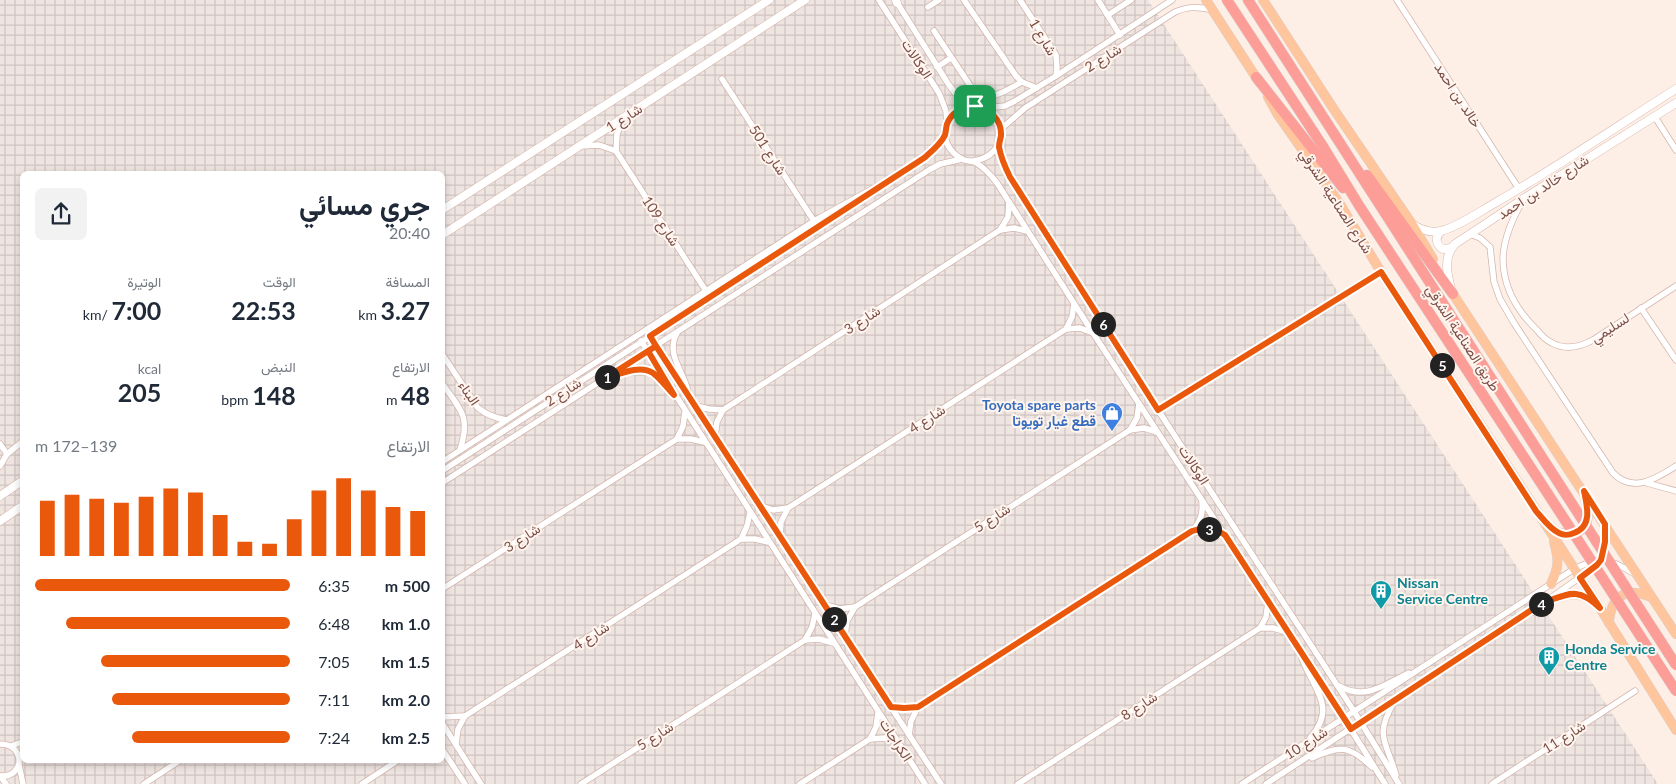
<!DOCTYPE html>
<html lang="ar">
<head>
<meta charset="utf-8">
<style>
	body { margin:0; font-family:Lato,Vazirmatn,sans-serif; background:#f2f2f3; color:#1f2937; direction:rtl; height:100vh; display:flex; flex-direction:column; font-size:19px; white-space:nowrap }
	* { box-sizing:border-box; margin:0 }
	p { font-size:16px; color:#747a83 }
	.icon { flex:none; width:28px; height:28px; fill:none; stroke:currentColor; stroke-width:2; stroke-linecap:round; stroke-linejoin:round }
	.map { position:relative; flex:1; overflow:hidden; direction:ltr }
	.details { position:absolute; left:20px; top:171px; width:425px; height:592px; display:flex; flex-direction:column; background:#fff; border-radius:8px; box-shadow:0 2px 8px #0003; direction:rtl }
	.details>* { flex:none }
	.pin { position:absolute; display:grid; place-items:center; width:42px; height:42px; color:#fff; margin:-21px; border-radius:10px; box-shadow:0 2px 8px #0006 }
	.km { position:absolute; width:25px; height:25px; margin:-12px; border-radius:50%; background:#222; color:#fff; font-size:14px; line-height:25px; text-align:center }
	.round { display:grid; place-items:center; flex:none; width:52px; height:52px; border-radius:8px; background:#f2f2f3 }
	.summary { display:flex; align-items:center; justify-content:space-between; height:85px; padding:0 15px }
	h1 { font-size:28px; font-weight:700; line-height:38px }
	.figures { display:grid; grid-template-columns:repeat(3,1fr); gap:8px; height:85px; padding:5px 15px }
	.figures div { display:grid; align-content:center }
	.figures b { font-size:25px; font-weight:700 }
	.figures small { font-size:14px; font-weight:400 }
	.figures p { font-size:14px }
	.chart { height:140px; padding:10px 15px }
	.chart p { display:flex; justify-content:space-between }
	.chart svg { width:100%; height:90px; margin-top:5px; stroke:#ea580c; stroke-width:6 }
	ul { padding:0 15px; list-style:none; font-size:16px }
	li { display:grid; grid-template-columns:80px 60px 1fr; align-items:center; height:38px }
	li i { height:12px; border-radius:6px; background:#ea580c }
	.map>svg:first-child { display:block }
	.industrial { fill:url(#industrial-grid); fill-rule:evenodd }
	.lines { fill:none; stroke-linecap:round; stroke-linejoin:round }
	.street-casing { stroke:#d4b6ad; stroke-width:7 }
	.secondary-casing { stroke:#d9b7ac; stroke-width:9 }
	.primary-casing { stroke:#dacecc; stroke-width:10 }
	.highway-casing { stroke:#dacecc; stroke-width:11 }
	.street { stroke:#fff; stroke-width:5.5 }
	.secondary { stroke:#fff; stroke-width:8 }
	.primary { stroke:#ffc59c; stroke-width:9 }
	.highway { stroke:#fd9d98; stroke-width:10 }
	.highway-bridge-casing { stroke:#dacecc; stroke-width:11; stroke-linecap:butt }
	.highway-bridge { stroke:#fd9d98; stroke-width:10 }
	.route-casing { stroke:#fff; stroke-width:10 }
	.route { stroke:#ea580c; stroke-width:6 }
	.labels { text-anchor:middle; stroke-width:4; stroke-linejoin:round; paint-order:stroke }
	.street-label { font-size:14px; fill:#7a4f48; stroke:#fff5ee }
	.shop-label { font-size:14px; font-weight:bold; fill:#366cbe; stroke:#fff5ee; text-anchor:end }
	.culture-label { font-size:14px; font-weight:bold; fill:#0d838f; stroke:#fff5ee; text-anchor:start }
</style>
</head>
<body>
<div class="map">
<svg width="1676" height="784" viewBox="0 0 1676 784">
	<defs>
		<pattern id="industrial-grid" width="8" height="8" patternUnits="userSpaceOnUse" patternTransform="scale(1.25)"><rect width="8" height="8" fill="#eee4e0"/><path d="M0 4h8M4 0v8" fill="none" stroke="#d0c5c2"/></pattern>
	</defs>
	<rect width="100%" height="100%" fill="#feefe6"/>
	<!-- industrial -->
	<path class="industrial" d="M0 0H1148L1658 784H0ZM22 174H442V761H22Z"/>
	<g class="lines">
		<!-- street casing -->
		<g class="street-casing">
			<g id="street">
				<path d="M879 0 939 93 946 111 947 122"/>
				<path d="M964 0 1016 76 1022 82 1037 88"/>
				<path d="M1020 0 1056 55 1057 68 1056 76"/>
				<path d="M1098 0 1120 35"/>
				<path d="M1397 0 1519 189"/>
				<path d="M896 1 949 85 955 93 975 106"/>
				<path d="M928 7 939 0"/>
				<path d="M1108 15 1131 0"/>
				<path d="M934 31 973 90C989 104 1006 90 1022 82"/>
				<path d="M937 67 951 58"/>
				<path d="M722 79 814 221"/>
				<path d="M985 108 1005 106 1015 101 1056 76 1172 0"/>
				<path d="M1655 117 1676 150"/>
				<path d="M1001 129 1025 108 1175 12C1189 6 1198 7 1212 10"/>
				<path d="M999 144 1004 165 1010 177 1158 410 1350 705 1399 784"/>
				<path d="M581 146 599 145 616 151 706 291"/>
				<path d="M616 151 617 134 624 118"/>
				<path d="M973 161C990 159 1004 146 1000 127 993 97 945 102 945 133 945 145 953 155 964 160 967 161 971 161 975 162 983 167 991 175 997 183L1093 333 1340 712 1385 784"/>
				<path d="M1523 200C1512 219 1504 237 1503 258 1503 287 1517 311 1537 330 1541 335 1546 340 1552 343 1565 350 1580 347 1593 340L1676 286"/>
				<path d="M1000 230 1008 217 1009 202"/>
				<path d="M1470 234 1480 238 1490 247 1494 282 1500 299 1514 323 1613 473C1633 494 1657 478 1676 466"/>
				<path d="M1641 308 1676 360"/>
				<path d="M1066 329 1072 317 1074 304"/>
				<path d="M677 333C665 354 684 371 688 392"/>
				<path d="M650 336 941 784"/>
				<path d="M641 341 925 784"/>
				<path d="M442 354 478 408C487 415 495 418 506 420"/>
				<path d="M608 378C624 374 641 363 655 375 660 380 664 386 669 390"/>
				<path d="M442 383C461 411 471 416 460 450"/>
				<path d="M696 406 709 409 723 410"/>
				<path d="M1158 410 1381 272"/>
				<path d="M1130 430 1144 428 1157 432"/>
				<path d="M715 436 717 422 723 410 1000 230 1014 228 1027 231"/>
				<path d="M677 439H691L704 442"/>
				<path d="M0 444 7 454"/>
				<path d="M442 462 814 221 872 189"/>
				<path d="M0 466 7 454 22 442"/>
				<path d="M442 471 886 184C908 169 930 156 945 135"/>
				<path d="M442 483 929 170 940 164 962 159"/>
				<path d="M1647 483 1676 491"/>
				<path d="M761 506 773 510 788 508 1066 329 1080 328 1093 333"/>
				<path d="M1193 530C1201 521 1203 513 1202 502"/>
				<path d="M780 536 781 522 788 508"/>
				<path d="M741 539H755L768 542"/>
				<path d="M1603 552 1605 526"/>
				<path d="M442 589 677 439 683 426 685 412"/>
				<path d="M1552 597 1596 566"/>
				<path d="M825 605 840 609 855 607"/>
				<path d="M1260 628H1273L1287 632"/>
				<path d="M845 636 847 621 855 607 1130 430 1137 418 1139 404"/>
				<path d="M805 640 819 639 833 643"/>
				<path d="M1302 658C1313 689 1338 707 1310 738"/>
				<path d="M1339 686C1366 701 1383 685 1409 673"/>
				<path d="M1394 702C1374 737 1386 740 1396 775"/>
				<path d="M891 707 904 709 918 707 1192 531C1203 527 1213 527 1223 534"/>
				<path d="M442 717 465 716"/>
				<path d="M442 723 481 784"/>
				<path d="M909 735 911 721 918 707"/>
				<path d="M870 739 876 727 878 713"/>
				<path d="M0 744C26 744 25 778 0 776"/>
				<path d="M456 744 458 729 465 716 741 539 747 526 750 513"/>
				<path d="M11 746 22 742"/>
				<path d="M442 749 465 784"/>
				<path d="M1312 758C1340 745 1349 745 1372 767"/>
				<path d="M19 765 23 784"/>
				<path d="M0 776 6 784"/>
				<path d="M144 784 179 761"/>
				<path d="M362 784 397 761"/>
				<path d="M581 784 805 640 812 627 815 614"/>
				<path d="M800 784 870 739 884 738 898 742"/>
				<path d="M1018 784 1260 628 1266 617 1268 602"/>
				<path d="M1242 784 1574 569C1602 555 1609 559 1635 574"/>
				<path d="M1266 784 1544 602"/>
				<path d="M1492 784 1635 691"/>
			</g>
		</g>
		<!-- secondary casing -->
		<g class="secondary-casing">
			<g id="secondary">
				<path d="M896 0 897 3"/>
				<path d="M442 210 769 0"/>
				<path d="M1412 224C1421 230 1431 233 1441 231 1460 226 1479 212 1495 203 1557 167 1616 127 1676 89"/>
				<path d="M1441 231C1435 237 1435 244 1443 249L1451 248"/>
				<path d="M442 235 805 0"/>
				<path d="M1451 289C1447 273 1443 257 1455 244L1523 199 1676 103"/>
				<path d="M0 496 22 481"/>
				<path d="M0 521 22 506"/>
			</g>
		</g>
		<!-- primary casing -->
		<g class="primary-casing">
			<g id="primary">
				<path d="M1206 0 1259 82"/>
				<path d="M1263 0 1333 108 1412 224 1433 259"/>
				<path d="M1268 97 1278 115 1340 204 1381 272 1600 608 1676 730"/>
				<path d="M1449 288 1676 634"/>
				<path d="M1550 526C1560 537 1581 538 1587 522 1589 514 1587 505 1585 497"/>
				<path d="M1551 584C1559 567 1559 560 1554 542"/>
				<path d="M1542 603C1562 597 1576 587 1594 603"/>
				<path d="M1609 623C1611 595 1626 587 1651 597"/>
			</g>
		</g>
		<!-- highway casing -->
		<g class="highway-casing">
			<g id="highway">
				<path d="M1227 0 1324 148 1360 207 1535 474"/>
				<path d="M1248 0 1547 465"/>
				<path d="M1256 77 1343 188"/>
				<path d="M1367 175 1453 294"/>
			</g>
		</g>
		<!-- street -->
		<use href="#street" class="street"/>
		<!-- secondary -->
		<use href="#secondary" class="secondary"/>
		<!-- primary -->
		<use href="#primary" class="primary"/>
		<!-- highway -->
		<use href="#highway" class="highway"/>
		<!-- highway-bridge casing -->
		<g class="highway-bridge-casing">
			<g id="highway-bridge">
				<path d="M1547 465 1676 665"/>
				<path d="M1535 474 1676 691"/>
			</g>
		</g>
		<!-- highway-bridge -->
		<use href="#highway-bridge" class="highway-bridge"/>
	</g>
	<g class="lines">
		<!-- route casing -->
		<g class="route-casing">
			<path id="route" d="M975 106C963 107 952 111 947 124 946 127 946 132 945 135 941 144 931 152 924 158L650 336 656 346 604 379C618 375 639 364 653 373 661 379 667 388 674 395L648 351 656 346 891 707 904 708 918 707 1192 531C1205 527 1214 528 1225 535L1351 729 1542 603C1569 594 1577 586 1600 608L1580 578 1597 565 1601 560 1605 542V524L1584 491C1587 506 1593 526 1574 533 1569 535 1565 536 1559 533 1550 529 1543 519 1536 511L1381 272 1158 410 1010 177C1005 167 1001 158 999 147 999 143 1000 140 1001 136 1002 119 990 110 975 106"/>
		</g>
		<!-- route -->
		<use href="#route" class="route"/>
	</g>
	<!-- icons -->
	<defs>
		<g id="shop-pin" transform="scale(1.125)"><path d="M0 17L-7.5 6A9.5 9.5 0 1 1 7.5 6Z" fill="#3f7fe0" stroke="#fff5ee"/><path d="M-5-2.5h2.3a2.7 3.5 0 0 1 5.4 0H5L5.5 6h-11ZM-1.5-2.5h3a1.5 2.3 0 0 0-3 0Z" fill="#fff"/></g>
		<g id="building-pin" transform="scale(1.125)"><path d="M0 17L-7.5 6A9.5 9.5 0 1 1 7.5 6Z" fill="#0f9aa8" stroke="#fff5ee"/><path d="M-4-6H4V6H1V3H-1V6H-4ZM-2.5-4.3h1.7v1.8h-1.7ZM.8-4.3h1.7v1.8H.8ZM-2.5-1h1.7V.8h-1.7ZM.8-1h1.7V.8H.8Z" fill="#fff"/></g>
	</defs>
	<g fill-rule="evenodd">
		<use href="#shop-pin" x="1112" y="413"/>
		<use href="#building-pin" x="1381" y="591"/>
		<use href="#building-pin" x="1549" y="657"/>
	</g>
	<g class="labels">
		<!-- street labels -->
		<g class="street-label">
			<text transform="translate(1043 37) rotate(59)" y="5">شارع 1</text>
			<text transform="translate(1103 58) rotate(-32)" y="5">شارع 2</text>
			<text transform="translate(917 59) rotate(57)" y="5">الوكالات</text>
			<text transform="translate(1458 95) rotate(57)" y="5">خالد بن احمد</text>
			<text transform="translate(624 118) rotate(-33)" y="5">شارع 1</text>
			<text transform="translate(768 150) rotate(57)" y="5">شارع 501</text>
			<text transform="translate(1543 187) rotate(-33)" y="5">شارع خالد بن احمد</text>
			<text transform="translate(1336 201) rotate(57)" y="5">شارع الصناعية الشرقي</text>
			<text transform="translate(661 221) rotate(57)" y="5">شارع 109</text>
			<text transform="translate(862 320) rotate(-33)" y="5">شارع 3</text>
			<text transform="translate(1610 328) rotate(-33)" y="5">لسليمي</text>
			<text transform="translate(1463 338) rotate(57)" y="5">طريق الصناعية الشرقي</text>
			<text transform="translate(563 392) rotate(-33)" y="5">شارع 2</text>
			<text transform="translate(469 393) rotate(55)" y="5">البناء</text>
			<text transform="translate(927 419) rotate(-33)" y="5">شارع 4</text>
			<text transform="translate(1194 465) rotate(57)" y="5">الوكالات</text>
			<text transform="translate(992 518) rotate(-33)" y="5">شارع 5</text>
			<text transform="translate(522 538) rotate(-33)" y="5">شارع 3</text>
			<text transform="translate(591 636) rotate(-33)" y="5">شارع 4</text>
			<text transform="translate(1139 706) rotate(-33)" y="5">شارع 8</text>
			<text transform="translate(655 736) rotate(-33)" y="5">شارع 5</text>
			<text transform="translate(1564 737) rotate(-33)" y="5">شارع 11</text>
			<text transform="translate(896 740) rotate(57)" y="5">الكراجات</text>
			<text transform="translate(1306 743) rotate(-33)" y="5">شارع 10</text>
		</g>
		<!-- shop labels -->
		<g class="shop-label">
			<text x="1096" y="410">Toyota spare parts<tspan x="1096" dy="16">قطع غيار تويوتا</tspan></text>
		</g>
		<!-- culture labels -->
		<g class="culture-label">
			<text x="1397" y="588">Nissan<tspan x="1397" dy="16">Service Centre</tspan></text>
			<text x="1565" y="654">Honda Service<tspan x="1565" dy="16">Centre</tspan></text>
		</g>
	</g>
</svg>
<div class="pin" style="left:975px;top:106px;background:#1e9e55"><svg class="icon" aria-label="arrive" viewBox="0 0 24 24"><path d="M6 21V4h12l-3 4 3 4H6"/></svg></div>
<b class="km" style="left:607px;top:377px">1</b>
<b class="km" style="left:834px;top:619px">2</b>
<b class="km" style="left:1209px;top:529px">3</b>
<b class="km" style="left:1541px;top:604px">4</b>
<b class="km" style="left:1442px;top:365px">5</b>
<b class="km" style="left:1103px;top:324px">6</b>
<section class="details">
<div class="summary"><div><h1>جري مسائي</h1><p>20:40</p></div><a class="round"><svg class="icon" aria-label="share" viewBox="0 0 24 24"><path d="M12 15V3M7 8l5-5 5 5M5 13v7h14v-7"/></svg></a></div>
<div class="figures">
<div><p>المسافة</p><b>3.27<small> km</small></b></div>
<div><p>الوقت</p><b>22:53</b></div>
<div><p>الوتيرة</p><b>7:00<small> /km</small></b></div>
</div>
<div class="figures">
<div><p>الارتفاع</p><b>48<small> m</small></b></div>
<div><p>النبض</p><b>148<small> bpm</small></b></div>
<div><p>kcal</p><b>205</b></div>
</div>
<div class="chart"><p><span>الارتفاع</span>139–172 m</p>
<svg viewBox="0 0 160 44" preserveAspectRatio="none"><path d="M5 44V17M15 44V14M25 44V16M35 44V18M45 44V15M55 44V11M65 44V13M75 44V24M85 44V37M95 44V38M105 44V26M115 44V12M125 44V6M135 44V12M145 44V20M155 44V22"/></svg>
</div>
<ul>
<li><b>500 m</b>6:35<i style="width:100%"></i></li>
<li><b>1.0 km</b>6:48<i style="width:88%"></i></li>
<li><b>1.5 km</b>7:05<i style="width:74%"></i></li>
<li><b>2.0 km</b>7:11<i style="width:70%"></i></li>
<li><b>2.5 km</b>7:24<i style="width:62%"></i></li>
</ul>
</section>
</div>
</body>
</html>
